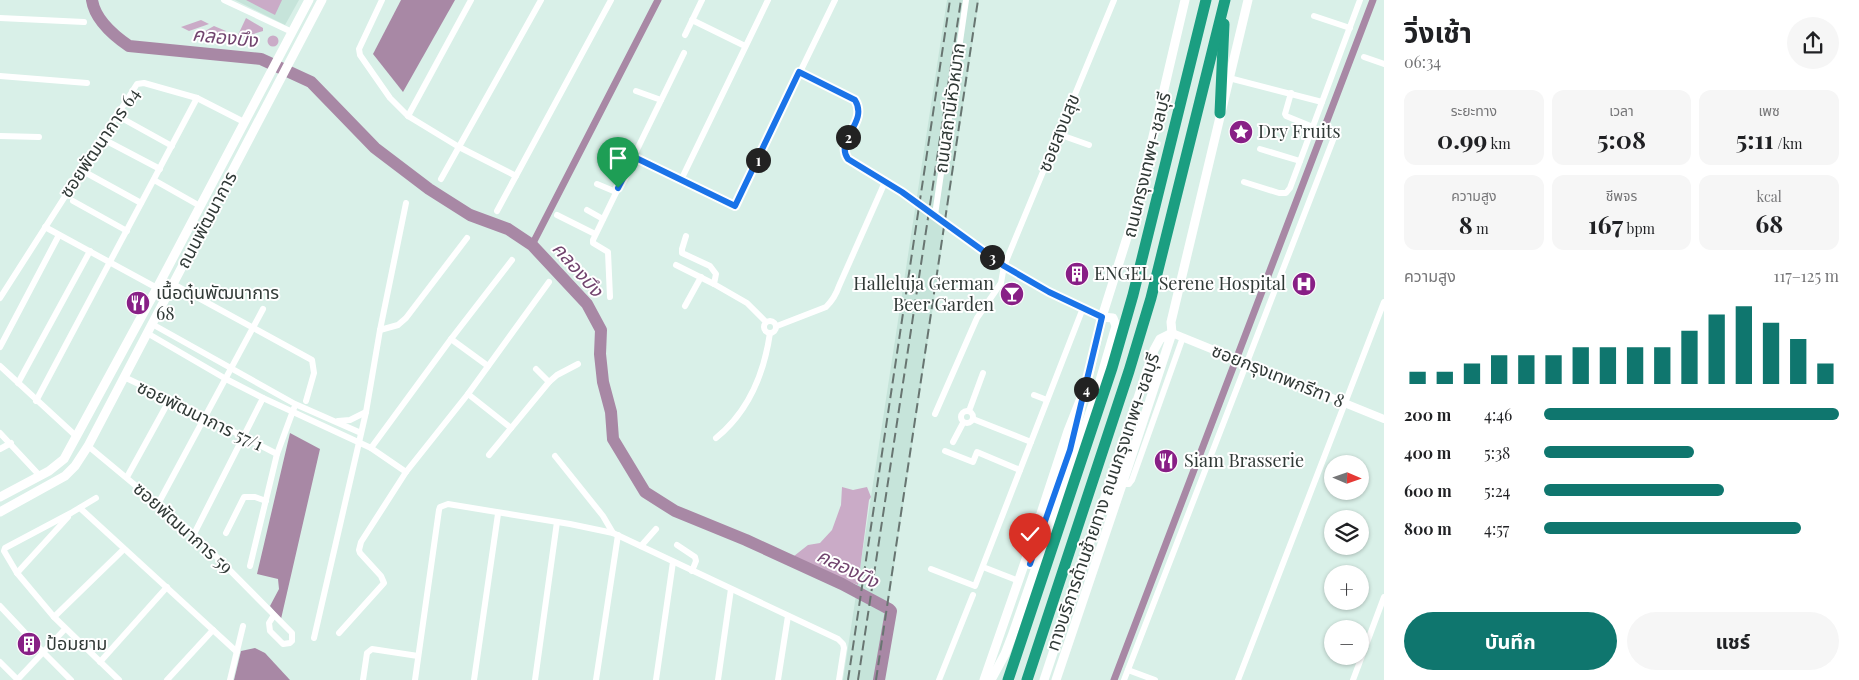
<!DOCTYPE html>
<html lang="th">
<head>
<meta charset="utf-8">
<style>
	body { margin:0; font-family:"Playfair Display","Noto Sans Thai",serif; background:#f6f6f6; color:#202124; height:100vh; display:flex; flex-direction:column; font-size:19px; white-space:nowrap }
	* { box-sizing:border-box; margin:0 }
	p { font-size:16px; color:#757577 }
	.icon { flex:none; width:28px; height:28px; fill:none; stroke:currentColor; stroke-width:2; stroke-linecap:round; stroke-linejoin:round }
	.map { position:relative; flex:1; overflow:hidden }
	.details { display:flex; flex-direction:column; background:#fff; width:475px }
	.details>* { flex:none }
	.needle { width:32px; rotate:92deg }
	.tools { position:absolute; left:1324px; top:455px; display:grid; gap:10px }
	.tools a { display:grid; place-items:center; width:45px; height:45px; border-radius:50%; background:#fff; box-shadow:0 1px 4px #0004; font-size:25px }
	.pin { position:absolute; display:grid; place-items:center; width:42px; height:42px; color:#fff; margin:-51px -21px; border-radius:50% 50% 50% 0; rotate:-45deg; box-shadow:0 0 5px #0007 }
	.pin .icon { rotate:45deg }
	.km { position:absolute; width:25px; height:25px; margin:-12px; border-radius:50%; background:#222; color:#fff; font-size:14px; line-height:25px; text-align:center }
	.round { display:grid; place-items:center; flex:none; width:52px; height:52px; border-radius:26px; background:#f6f6f6 }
	.head { display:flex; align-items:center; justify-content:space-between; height:85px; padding:0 20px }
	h1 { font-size:28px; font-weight:700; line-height:38px }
	.figures { display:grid; grid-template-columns:repeat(3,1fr); gap:8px; height:85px; padding:5px 20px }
	.figures div { display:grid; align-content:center; border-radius:12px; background:#f6f6f6; text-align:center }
	.figures b { font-size:25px; font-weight:700 }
	.figures small { font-size:14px; font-weight:400 }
	.figures p { font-size:14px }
	.chart { height:140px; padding:10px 20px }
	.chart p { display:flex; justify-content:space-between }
	.chart svg { width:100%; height:90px; margin-top:5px; stroke:#0f766e; stroke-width:6 }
	.action { display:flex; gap:10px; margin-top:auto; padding:10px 20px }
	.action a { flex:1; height:58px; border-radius:30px; background:#0f766e; color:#fff; font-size:20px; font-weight:700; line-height:58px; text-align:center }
	.action a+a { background:#f6f6f6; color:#202124 }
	ul { padding:0 20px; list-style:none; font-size:16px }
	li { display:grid; grid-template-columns:80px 60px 1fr; align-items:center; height:38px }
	li i { height:12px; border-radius:6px; background:#0f766e }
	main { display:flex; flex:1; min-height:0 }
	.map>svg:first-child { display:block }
	.built { fill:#c6e4da }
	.green { fill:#caabc7 }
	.water { fill:#a888a5 }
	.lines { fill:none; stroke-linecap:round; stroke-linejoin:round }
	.canal { stroke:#a888a5; stroke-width:7 }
	.river { stroke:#a888a5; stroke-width:12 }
	.minor { stroke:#fff; stroke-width:6 }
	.tertiary { stroke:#fff; stroke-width:8 }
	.secondary { stroke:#fff; stroke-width:9 }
	.motorway { stroke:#1b9e81; stroke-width:11 }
	.rail { stroke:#687571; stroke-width:2; stroke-dasharray:10 5; stroke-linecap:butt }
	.route-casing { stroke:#fff; stroke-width:10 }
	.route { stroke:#1a73e8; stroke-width:6 }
	.labels { text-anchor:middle; stroke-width:4; stroke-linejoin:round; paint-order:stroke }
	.street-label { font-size:18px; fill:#303936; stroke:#fff }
	.poi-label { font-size:18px; fill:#303936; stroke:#fff; text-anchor:start }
	.water-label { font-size:19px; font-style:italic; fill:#71446e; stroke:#fff }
</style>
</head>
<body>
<main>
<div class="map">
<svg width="1384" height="680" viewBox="0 0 1384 680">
	<rect width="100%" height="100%" fill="#d9f0e8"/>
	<!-- built -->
	<g class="built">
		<path d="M235 0H299L285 25Z"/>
		<path d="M947 0H979L877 680H843Z"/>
	</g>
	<!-- green -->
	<g class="green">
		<path d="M246 0H282L275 15Z"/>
		<path d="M246 18 263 28V31L244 37 238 35Z"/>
		<path d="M201 20 209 24 189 31 181 27Z"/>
		<path d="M214 26 226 31 215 38 207 39 204 36 205 31Z"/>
		<circle cx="273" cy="41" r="5.5"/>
		<path d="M842 487 853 490 867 487 871 497 869 500 858 585 789 560 808 545 820 543 832 530 841 505Z"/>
	</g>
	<!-- water -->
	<g class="water">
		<path d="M401 0H455L403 92 373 54Z"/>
		<path d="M290 433 320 449 281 619 270 606 279 589 278 579 257 574Z"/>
		<path d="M255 648 265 653 290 680H234L241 651Z"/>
	</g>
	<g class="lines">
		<!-- canal -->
		<g class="canal">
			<path d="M532 245 658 0"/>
			<path d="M1114 680 1373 0"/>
		</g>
		<!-- river -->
		<path class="river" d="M92 0C95 20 113 35 129 46L261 59 311 82 375 148 429 189 470 215 508 229 532 245 587 304 601 330 600 354 603 382 611 412 613 439 645 492 675 511 746 540 842 584 889 609 891 611 879 680"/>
		<!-- minor -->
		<g class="minor">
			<path d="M224 0 292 32"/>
			<path d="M382 0 359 49 360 55 390 98 408 116 459 147 516 176"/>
			<path d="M1314 16 1350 28"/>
			<path d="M0 18 84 22"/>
			<path d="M692 20 745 46"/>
			<path d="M685 35 702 0"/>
			<path d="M1364 57 1384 64"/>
			<path d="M799 72 855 100C856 102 858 104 859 107 863 126 835 141 848 159L902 192 1004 266 1049 292 1102 317"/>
			<path d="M0 76 87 83"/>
			<path d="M1229 78 1322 102 1360 0"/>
			<path d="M636 91 661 100"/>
			<path d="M1291 93 1285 114 1286 116 1313 127"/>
			<path d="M116 115 172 146"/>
			<path d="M408 116 471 0"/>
			<path d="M1058 134 1089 145"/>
			<path d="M0 136 39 137"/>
			<path d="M101 138 160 169"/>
			<path d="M1260 149 1300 161"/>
			<path d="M634 157 735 206 835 0"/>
			<path d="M81 170 141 203"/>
			<path d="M441 179 541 0"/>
			<path d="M154 180 200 206"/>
			<path d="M681 180 768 0"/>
			<path d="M1244 182 1279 193H1286L1290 188 1322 102"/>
			<path d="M597 184 616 192"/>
			<path d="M73 201 127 231"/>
			<path d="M587 210 603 219"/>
			<path d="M497 211 611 0"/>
			<path d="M557 215 595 234"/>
			<path d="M935 215 966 0"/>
			<path d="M45 227 157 288"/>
			<path d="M686 236 682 249V253L710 266 716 274 714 284 747 303 766 322"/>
			<path d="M676 265 714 284"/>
			<path d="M173 284 312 360 314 373 306 401"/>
			<path d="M610 297 608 252 593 243V240L684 53"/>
			<path d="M0 298 137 84 144 83 197 98 244 122"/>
			<path d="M685 306 701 277"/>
			<circle cx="770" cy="327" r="6"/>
			<path d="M152 324 295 404 361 433"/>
			<path d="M777 326 826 307C833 300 836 295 839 286L885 182"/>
			<path d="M380 330 398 325 406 318 467 238"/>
			<path d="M147 333 226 379 263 398 371 448 406 472"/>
			<path d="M451 339 488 366"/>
			<path d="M0 347 59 235"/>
			<path d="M0 366 77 437"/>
			<path d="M536 369 549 382"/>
			<path d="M124 377 170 399 277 454"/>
			<path d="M18 383 90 251"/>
			<path d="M468 394 511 428"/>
			<path d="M1034 395 1047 400"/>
			<path d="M36 401 197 98"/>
			<circle cx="967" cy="417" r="6"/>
			<path d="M969 411 983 373"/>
			<path d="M935 414 977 318 1001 283 1004 266 1114 0"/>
			<path d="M973 419 1031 442"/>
			<path d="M338 421 350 420 366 412"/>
			<path d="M0 433 40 476"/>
			<path d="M716 438C748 412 764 374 770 333"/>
			<path d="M953 442 963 423"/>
			<path d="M88 446 194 534 292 633V641L290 643 283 644 270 631 269 623 274 615"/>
			<path d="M371 448 451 339 512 260"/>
			<path d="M0 449 11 443"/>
			<path d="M945 451 973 462 977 452 1020 470"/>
			<path d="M489 455 549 382 557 375 578 364"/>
			<path d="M555 456 603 516 613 533"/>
			<path d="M127 477 170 399"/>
			<path d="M1122 484H1129L1132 480 1183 337"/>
			<path d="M96 498 71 513 5 548 4 551 17 573 54 617 119 680"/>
			<path d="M158 504 263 309"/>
			<path d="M80 508 237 652"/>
			<path d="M226 533 244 497H255L266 501"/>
			<path d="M194 534 263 398"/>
			<path d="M677 545 695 557 696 561 692 571"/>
			<path d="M641 546 656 529"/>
			<path d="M250 566 277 454 294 408"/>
			<path d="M983 567 1019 581"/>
			<path d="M931 569 975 586 1083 308"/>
			<path d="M17 573 68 517"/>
			<path d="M0 606 44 653 71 680"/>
			<path d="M54 617 124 549"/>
			<path d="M339 633 384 583 381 576 360 553 359 550 361 542 406 472 468 394 549 282"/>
			<path d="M314 638 366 412 380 330 406 203"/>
			<path d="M0 662 18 680"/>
			<path d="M100 662 167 587"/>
			<path d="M1128 670 1155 680"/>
			<path d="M17 680 65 629"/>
			<path d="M167 680 213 630"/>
			<path d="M230 680 243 626"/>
			<path d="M363 680 367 653 372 649 418 656"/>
			<path d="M415 680 439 510 440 507 448 504 570 524 613 533 838 639 843 644 844 648 839 680"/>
			<path d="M474 680 498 514"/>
			<path d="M535 680 557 522"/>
			<path d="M596 680 618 535"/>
			<path d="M656 680 673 562"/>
			<path d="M718 680 731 589"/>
			<path d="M778 680 788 616"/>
			<path d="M939 680 973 595"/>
			<path d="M1124 680 1333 140"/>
			<path d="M1238 680 1384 302"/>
			<path d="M1353 680 1384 597"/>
		</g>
		<!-- tertiary -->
		<path class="tertiary" d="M1172 333 1384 419"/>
		<!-- secondary -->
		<g class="secondary">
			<path d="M0 497 49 471 64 459 157 288 309 0"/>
			<path d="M1106 510 1128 453"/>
			<path d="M0 512 65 476 75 466 88 446 322 0"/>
			<path d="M1039 540 1069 450 1080 412"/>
			<path d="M984 680 1025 562 1068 431 1087 383 1102 317 1136 209 1185 0"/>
			<path d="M991 680 1005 654 1012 636 1094 401 1116 326 1113 318 1102 317"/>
			<path d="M1044 680 1154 350 1160 339 1172 333"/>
			<path d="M1056 680 1128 467 1172 333 1171 322 1248 0"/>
		</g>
		<!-- motorway -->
		<g class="motorway">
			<path d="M1220 113 1224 24"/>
			<path d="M1008 680 1112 368 1133 295 1206 0"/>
			<path d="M1027 680 1129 371 1151 298 1225 0"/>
		</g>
		<!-- rail -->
		<g class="rail">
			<path d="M848 680 950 0"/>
			<path d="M858 680 961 0"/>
			<path d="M876 680 978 0"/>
		</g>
	</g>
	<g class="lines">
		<!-- route casing -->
		<g class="route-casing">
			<path id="route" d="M618 188 634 157 735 206 799 72 855 100C869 123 834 139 848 159L902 192 1004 266 1049 292 1102 317 1070 450 1030 564"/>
		</g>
		<!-- route -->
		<use href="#route" class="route"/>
	</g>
	<!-- icons -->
	<defs>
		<g id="sight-disc" transform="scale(1.25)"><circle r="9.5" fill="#881f86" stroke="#fff"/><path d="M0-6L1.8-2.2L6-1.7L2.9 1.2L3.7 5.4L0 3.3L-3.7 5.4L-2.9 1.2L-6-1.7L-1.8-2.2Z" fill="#fff"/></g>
		<g id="building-disc" transform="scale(1.25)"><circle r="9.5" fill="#881f86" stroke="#fff"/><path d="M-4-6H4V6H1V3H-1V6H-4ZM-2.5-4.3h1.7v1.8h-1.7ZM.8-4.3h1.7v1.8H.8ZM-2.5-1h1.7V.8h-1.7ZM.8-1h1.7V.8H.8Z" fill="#fff"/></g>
		<g id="hospital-disc" transform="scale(1.25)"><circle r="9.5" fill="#881f86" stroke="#fff"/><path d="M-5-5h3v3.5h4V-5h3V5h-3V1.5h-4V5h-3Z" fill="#fff"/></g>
		<g id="bar-disc" transform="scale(1.25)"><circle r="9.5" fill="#881f86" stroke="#fff"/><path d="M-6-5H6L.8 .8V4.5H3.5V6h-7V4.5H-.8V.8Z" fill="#fff"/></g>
		<g id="restaurant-disc" transform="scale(1.25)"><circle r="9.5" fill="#881f86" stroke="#fff"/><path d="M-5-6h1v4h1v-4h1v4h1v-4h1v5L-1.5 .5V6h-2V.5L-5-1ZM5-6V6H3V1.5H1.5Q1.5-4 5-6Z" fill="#fff"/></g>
	</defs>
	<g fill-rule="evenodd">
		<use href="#sight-disc" x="1241" y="132"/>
		<use href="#building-disc" x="1077" y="274"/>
		<use href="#hospital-disc" x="1304" y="284"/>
		<use href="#bar-disc" x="1012" y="294"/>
		<use href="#restaurant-disc" x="138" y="303"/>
		<use href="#restaurant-disc" x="1166" y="461"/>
		<use href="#building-disc" x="29" y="644"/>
	</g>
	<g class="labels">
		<!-- street labels -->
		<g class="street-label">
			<text transform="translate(950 108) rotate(-82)" y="6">ถนนสถานีหัวหมาก</text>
			<text transform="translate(1059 133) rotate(-68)" y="6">ซอยสงบสุข</text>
			<text transform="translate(100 143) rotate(-56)" y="6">ซอยพัฒนาการ 64</text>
			<text transform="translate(1147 165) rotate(-76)" y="6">ถนนกรุงเทพฯ-ชลบุรี</text>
			<text transform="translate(207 220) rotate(-62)" y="6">ถนนพัฒนาการ</text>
			<text transform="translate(1278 376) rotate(22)" y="6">ซอยกรุงเทพกรีฑา 8</text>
			<text transform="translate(200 416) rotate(26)" y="6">ซอยพัฒนาการ 57/1</text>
			<text transform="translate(1103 502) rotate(-71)" y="6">ทางบริการด้านซ้ายทาง ถนนกรุงเทพฯ-ชลบุรี</text>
			<text transform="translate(183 528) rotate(42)" y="6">ซอยพัฒนาการ 59</text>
		</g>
		<!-- poi labels -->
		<g class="poi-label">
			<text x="1258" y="138">Dry Fruits</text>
			<text x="1094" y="280">ENGEL</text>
			<text x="994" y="290" text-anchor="end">Halleluja German<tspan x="994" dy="21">Beer Garden</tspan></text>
			<text x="1286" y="290" text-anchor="end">Serene Hospital</text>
			<text x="156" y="299">เนื้อตุ๋นพัฒนาการ<tspan x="156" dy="21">68</tspan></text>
			<text x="1184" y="467">Siam Brasserie</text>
			<text x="46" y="650">ป้อมยาม</text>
		</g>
		<!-- water labels -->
		<g class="water-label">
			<text transform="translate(225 37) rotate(6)" y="7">คลองบึง</text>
			<text transform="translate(578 269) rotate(49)" y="7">คลองบึง</text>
			<text transform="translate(848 568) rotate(26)" y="7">คลองบึง</text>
		</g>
	</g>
</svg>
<div class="tools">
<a><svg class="needle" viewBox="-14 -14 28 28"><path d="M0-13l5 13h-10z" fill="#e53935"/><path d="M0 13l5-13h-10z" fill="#757577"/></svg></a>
<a><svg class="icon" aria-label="layers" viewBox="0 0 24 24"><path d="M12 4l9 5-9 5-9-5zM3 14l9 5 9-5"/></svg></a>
<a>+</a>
<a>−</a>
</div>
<div class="pin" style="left:618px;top:188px;background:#1e9e55"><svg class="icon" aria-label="arrive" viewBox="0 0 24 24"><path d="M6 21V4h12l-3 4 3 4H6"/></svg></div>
<div class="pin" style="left:1030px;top:564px;background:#d93025"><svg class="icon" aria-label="check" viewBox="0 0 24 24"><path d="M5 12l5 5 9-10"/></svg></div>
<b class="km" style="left:758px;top:160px">1</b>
<b class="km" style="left:848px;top:137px">2</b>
<b class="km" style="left:992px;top:257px">3</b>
<b class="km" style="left:1086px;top:389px">4</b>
</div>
<section class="details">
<div class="head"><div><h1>วิ่งเช้า</h1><p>06:34</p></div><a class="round"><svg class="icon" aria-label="share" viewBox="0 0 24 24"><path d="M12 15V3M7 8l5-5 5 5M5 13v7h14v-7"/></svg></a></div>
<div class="figures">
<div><p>ระยะทาง</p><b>0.99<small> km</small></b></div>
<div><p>เวลา</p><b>5:08</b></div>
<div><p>เพซ</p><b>5:11<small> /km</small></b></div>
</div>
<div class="figures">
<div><p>ความสูง</p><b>8<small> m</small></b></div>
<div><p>ชีพจร</p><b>167<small> bpm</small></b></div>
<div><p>kcal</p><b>68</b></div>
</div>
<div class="chart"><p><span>ความสูง</span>117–125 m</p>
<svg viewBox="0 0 160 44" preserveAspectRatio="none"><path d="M5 44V38M15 44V38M25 44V34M35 44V30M45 44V30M55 44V30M65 44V26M75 44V26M85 44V26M95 44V26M105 44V18M115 44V10M125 44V6M135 44V14M145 44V22M155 44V34"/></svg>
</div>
<ul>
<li><b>200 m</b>4:46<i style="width:100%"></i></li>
<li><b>400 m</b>5:38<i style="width:51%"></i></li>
<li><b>600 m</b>5:24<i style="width:61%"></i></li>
<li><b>800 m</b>4:57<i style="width:87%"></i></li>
</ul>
<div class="action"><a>บันทึก</a><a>แชร์</a></div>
</section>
</main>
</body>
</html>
